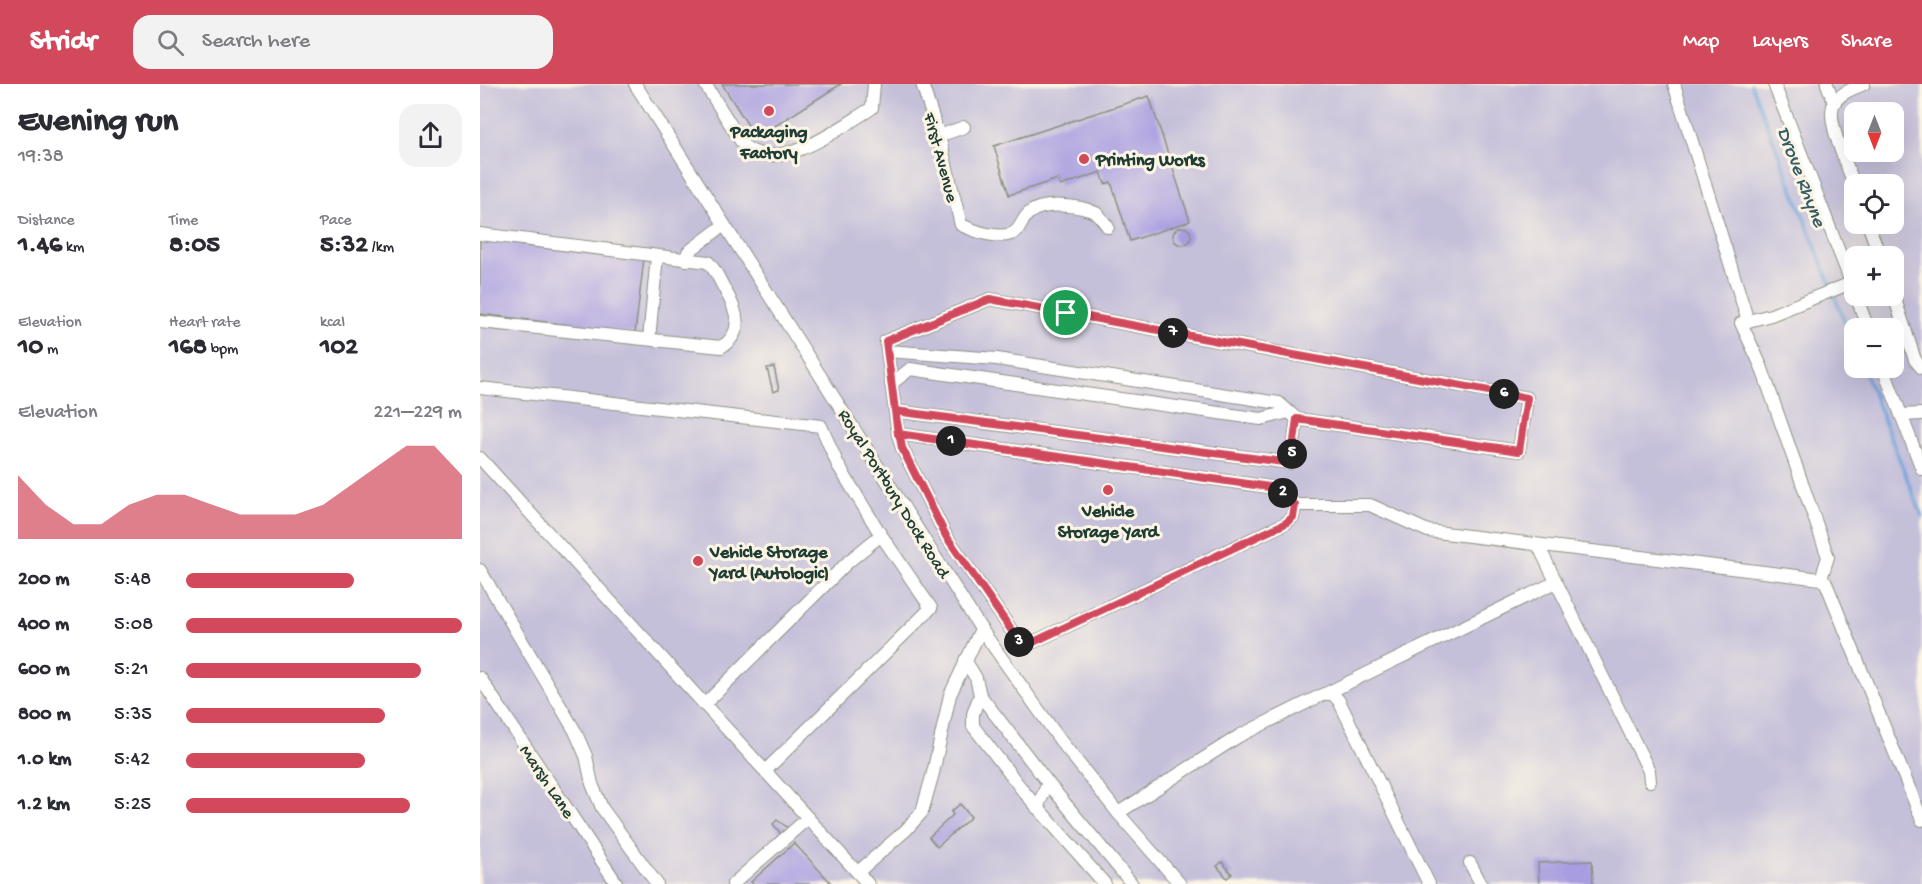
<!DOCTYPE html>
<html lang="en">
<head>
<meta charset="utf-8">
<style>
	body { margin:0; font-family:"Gochi Hand",sans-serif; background:#f2f2f3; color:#2b2b33; height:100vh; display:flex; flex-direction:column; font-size:22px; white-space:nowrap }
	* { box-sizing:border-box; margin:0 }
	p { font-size:20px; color:#7c7c81 }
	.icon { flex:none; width:33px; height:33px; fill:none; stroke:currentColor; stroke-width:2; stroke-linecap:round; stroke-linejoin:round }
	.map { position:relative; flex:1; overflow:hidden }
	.drawer { display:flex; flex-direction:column; background:#fff; width:480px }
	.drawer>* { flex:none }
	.needle { width:39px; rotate:180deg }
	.buttons { position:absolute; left:1364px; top:18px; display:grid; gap:12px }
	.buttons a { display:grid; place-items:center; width:60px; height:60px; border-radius:12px; background:#fff; box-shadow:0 6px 24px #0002; font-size:30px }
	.pin { position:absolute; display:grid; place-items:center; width:51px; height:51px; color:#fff; margin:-26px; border:3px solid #fff; border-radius:50%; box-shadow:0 2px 6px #0007 }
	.km { position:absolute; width:30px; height:30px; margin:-15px; border-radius:50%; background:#222; color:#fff; font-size:16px; line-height:30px; text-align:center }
	.round { display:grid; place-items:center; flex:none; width:63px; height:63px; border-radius:18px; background:#f2f2f3 }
	.summary { display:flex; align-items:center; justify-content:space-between; height:102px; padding:0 18px }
	h1 { font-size:33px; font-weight:700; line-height:45px }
	.metrics { display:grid; grid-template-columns:repeat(3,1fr); gap:9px; height:102px; padding:6px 18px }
	.metrics div { display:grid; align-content:center }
	.metrics b { font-size:26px; font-weight:700 }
	.metrics small { font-size:16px; font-weight:400 }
	.metrics p { font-size:16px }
	.chart { height:168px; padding:12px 18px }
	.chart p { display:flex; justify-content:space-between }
	.chart svg { width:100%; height:108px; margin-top:6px; fill:#d1495b; opacity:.7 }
	ul { padding:0 18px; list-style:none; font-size:20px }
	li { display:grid; grid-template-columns:96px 72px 1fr; align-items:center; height:45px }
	li i { height:15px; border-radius:8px; background:#d1495b }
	header { display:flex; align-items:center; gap:36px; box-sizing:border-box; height:84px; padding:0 30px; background:#d1495b; color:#fff }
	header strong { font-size:28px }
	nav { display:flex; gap:33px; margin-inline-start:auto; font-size:21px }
	.search { width:420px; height:54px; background:#f2f2f3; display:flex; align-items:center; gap:15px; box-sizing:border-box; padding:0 21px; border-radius:18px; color:#7c7c81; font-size:22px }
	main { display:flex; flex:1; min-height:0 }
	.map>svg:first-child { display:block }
	.industrial { fill:#c5c0da; fill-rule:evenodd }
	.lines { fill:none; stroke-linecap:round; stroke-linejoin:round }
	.stream { stroke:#6ba3d9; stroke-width:3 }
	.building { fill:#a89de1 }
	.minor-casing { stroke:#8b9281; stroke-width:14 }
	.minor { stroke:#fff; stroke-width:12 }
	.route-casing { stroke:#fff; stroke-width:12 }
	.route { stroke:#d1495b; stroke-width:8 }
	.poi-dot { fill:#d1495b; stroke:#fcf5e5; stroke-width:2 }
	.labels { text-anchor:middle; stroke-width:6; stroke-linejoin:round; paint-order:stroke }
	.poi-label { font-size:18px; font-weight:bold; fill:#1f3d34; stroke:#fcf5e5 }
	.street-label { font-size:18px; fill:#1f3d34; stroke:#fcf5e5 }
	.water-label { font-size:20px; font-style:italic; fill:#365c66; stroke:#fcf5e5 }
</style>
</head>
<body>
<header>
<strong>Stridr</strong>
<div class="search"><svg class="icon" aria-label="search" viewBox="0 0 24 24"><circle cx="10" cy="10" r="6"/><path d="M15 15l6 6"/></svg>Search here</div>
<nav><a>Map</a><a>Layers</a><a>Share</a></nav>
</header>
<main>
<section class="drawer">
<div class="summary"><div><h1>Evening run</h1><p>19:38</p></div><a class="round"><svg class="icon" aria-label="share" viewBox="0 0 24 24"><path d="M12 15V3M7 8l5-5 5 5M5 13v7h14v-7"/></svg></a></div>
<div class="metrics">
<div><p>Distance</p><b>1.46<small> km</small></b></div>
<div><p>Time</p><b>8:05</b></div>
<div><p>Pace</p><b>5:32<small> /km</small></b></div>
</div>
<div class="metrics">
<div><p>Elevation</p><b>10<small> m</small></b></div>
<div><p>Heart rate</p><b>168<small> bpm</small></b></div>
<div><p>kcal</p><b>102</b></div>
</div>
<div class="chart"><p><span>Elevation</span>221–229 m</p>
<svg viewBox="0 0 160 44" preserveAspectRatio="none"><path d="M0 44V18L10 30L20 38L30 38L40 30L50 26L60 26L70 30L80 34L90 34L100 34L110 30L120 22L130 14L140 6L150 6L160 18V44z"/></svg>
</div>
<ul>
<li><b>200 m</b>5:48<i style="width:61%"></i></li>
<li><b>400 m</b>5:08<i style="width:100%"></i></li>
<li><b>600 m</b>5:21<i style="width:85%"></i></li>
<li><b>800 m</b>5:35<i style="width:72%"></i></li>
<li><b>1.0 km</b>5:42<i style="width:65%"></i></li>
<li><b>1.2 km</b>5:25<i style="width:81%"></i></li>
</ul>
</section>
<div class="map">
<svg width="1442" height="800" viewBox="0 0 1442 800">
	<rect width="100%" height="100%" fill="#fcf5e5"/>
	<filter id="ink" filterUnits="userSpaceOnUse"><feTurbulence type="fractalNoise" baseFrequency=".0167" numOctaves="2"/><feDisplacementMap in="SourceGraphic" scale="12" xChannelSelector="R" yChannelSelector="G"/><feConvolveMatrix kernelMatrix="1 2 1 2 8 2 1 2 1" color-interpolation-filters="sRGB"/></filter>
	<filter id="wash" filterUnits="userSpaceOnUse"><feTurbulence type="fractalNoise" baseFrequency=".008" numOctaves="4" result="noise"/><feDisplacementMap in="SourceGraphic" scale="24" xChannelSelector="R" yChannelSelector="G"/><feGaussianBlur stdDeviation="1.35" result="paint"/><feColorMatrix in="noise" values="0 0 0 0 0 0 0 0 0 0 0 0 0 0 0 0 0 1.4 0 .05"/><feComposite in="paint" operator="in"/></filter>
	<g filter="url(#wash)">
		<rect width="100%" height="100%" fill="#f7e6ce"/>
		<!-- industrial -->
		<path class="industrial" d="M0 0H1442V800H0ZM1374 28H1413V68H1374ZM1374 100H1413V140H1374ZM1374 172H1413V212H1374ZM1374 244H1413V284H1374Z"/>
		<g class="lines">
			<!-- stream -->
			<g class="stream">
				<path d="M1271 0 1351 202"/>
				<path d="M1353 208 1374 261"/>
				<path d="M1383 284 1442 432"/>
			</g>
		</g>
		<g id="blocks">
			<!-- building -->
			<g class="building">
				<path d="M242 0H361L276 54Z"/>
				<path d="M669 12 710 137 650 157 631 98 625 100 621 88 580 102 578 95 529 111 514 62Z"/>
				<circle cx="702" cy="152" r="9"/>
				<path d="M0 155 164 175 155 249 0 230Z"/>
				<path d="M294 283 299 306 293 308 287 284Z"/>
				<path d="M480 720 491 733 457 763 449 753 473 731 471 728Z"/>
				<path d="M297 736 308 744 301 750 293 740Z"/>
				<path d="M314 759 352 800H273L271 798Z"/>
				<path d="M1112 777 1113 800H1059L1058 779Z"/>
				<path d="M742 778 752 790 747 794 737 782Z"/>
			</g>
		</g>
	</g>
	<g filter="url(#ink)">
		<use href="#blocks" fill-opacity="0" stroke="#8b9281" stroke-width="1.5"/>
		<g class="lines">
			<!-- minor casing -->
			<g class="minor-casing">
				<g id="minor">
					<path d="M155 0 501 545 580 656 638 729 700 800"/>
					<path d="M225 0 264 62C301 91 359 44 392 24L394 0"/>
					<path d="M442 0 459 52 481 141C495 147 515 155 531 150 541 147 541 136 548 130 562 117 600 121 616 129 621 133 624 138 628 143"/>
					<path d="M1194 0 1268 237"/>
					<path d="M1294 0 1374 206"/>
					<path d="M1347 0 1354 19"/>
					<path d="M459 52 484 43"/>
					<path d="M1374 100C1368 83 1347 39 1353 22 1357 10 1374 4 1384 0"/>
					<path d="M1388 140 1400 172"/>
					<path d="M0 150 228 178C236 186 239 195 245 206 256 225 266 248 241 263L0 238"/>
					<path d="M206 176 208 168 244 141"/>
					<path d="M1413 209 1435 276 1442 284"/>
					<path d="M1376 212 1388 244"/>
					<path d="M169 255 177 172"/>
					<path d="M407 267 517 275 799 319 817 335 1039 367 1047 314 510 215 406 257 418 350"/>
					<path d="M1403 284 1442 385"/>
					<path d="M411 300 430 285 781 335 809 328"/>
					<path d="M0 304 341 342 358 381 401 451 369 477 224 621"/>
					<path d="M415 327 811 379 817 335"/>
					<path d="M1421 331 1442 330"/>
					<path d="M418 350 796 404 807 411 815 421 813 433 806 439 543 563 466 452 422 364Z"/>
					<path d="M0 374 388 800"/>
					<path d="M815 421H890L948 447 1341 495 1346 499 1442 736"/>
					<path d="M1058 461 1169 687 1170 697"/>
					<path d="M0 486 95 647 106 672 112 700 122 724 177 800"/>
					<path d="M1341 495 1348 473 1281 282 1261 239 1291 231 1371 199"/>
					<path d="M485 576 496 594 500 611 568 699 652 800"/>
					<path d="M0 594 137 800"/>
					<path d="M845 610 1076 498"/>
					<path d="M500 611 493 630V642L544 708 625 800"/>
					<path d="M285 687 451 524 401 451"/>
					<path d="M557 724 568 699"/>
					<path d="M638 729 759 652 844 610H853L859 617 949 800"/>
					<path d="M990 779 1001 800"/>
					<path d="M378 788 426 746 442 728 453 689 470 611 501 545"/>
					<path d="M253 800 328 734"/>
				</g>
			</g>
			<!-- minor -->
			<use href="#minor" class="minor"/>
		</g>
	</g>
	<g class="lines" filter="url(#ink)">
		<!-- route casing -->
		<g class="route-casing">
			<path id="route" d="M586 229 510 215 406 257 418 350 796 404 807 411 815 421 813 433 806 439 543 563 466 452 422 364 415 327 811 379 817 335 1039 367 1047 314 586 229"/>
		</g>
		<!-- route -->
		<use href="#route" class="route"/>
	</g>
	<!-- markers -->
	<g class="poi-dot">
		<circle cx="289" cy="27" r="6"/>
		<circle cx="604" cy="75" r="6"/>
		<circle cx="628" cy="406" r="6"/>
		<circle cx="218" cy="477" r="6"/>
	</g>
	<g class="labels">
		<!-- poi labels -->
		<g class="poi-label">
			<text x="289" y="53">Packaging<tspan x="289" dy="21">Factory</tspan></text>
			<text x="616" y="81" text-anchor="start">Printing Works</text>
			<text x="628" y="432">Vehicle<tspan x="628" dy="21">Storage Yard</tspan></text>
			<text x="230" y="473" text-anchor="start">Vehicle Storage<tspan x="230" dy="21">Yard (Autologic)</tspan></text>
		</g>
		<!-- street labels -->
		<g class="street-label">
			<text transform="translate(462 73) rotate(75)" y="6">First Avenue</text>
			<text transform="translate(415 409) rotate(58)" y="6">Royal Portbury Dock Road</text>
			<text transform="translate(68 697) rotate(56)" y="6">Marsh Lane</text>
		</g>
		<!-- water labels -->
		<g class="water-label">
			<text transform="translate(1323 92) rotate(69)" y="7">Drove Rhyne</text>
		</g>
	</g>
</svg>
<div class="buttons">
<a><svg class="needle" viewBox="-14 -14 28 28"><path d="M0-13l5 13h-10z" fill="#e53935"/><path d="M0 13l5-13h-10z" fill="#7c7c81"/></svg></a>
<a><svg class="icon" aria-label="locate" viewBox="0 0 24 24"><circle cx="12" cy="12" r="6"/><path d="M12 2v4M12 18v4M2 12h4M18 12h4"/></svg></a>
<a>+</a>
<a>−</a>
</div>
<div class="pin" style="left:586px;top:229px;background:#1e9e55"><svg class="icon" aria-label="arrive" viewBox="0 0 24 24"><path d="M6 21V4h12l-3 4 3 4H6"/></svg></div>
<b class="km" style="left:471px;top:357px">1</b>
<b class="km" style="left:803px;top:409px">2</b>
<b class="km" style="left:539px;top:558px">3</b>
<b class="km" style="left:812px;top:370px">5</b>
<b class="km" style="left:1024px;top:310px">6</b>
<b class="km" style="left:693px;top:249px">7</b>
</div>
</main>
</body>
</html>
